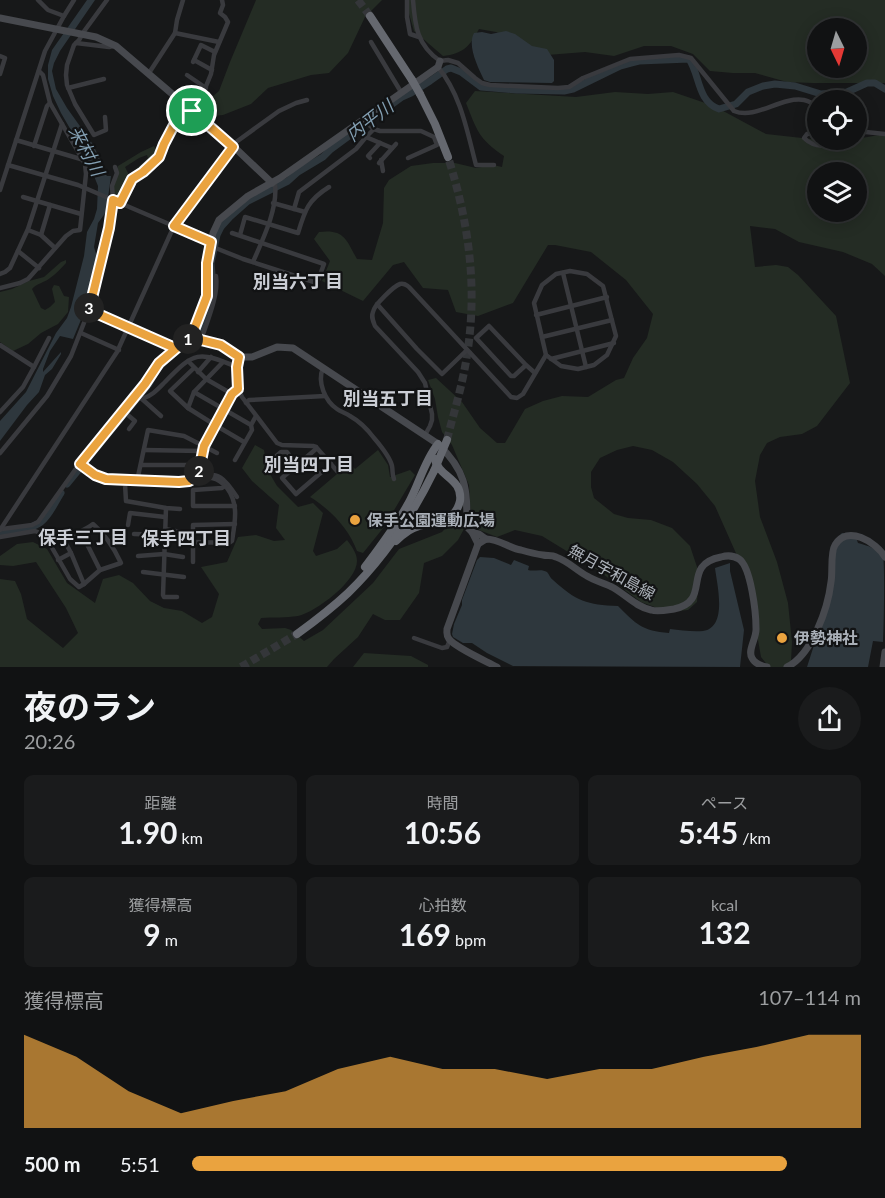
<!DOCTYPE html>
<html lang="ja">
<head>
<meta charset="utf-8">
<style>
	body { margin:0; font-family:Lato,"Noto Sans JP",sans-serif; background:#1a1b1c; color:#f1f3f6; height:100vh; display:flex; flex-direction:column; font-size:22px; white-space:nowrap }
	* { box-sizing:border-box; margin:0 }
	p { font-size:20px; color:#9c9ea0 }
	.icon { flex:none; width:33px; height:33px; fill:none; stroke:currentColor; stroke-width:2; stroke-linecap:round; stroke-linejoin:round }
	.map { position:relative; height:667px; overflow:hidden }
	.sheet { display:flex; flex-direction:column; background:#111213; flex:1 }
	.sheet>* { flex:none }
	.needle { width:39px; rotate:175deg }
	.controls { position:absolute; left:807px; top:18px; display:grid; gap:12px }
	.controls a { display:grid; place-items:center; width:60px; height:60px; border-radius:50%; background:#111213; box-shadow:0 3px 15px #0003,0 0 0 2px #303233; font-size:30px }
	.pin { position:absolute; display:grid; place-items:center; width:51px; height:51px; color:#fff; margin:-26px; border:3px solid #fff; border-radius:50%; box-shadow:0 2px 6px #0007 }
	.km { position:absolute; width:30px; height:30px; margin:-15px; border-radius:50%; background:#222; color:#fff; font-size:16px; line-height:30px; text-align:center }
	.round { display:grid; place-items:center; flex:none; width:63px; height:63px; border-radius:32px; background:#1a1b1c }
	.overview { display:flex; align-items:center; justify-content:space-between; height:102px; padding:0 24px }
	h1 { font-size:33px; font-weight:700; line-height:45px }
	.metrics { display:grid; grid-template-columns:repeat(3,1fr); gap:9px; height:102px; padding:6px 24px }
	.metrics div { display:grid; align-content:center; border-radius:9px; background:#1a1b1c; text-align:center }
	.metrics b { font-size:30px; font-weight:700 }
	.metrics small { font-size:16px; font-weight:400 }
	.metrics p { font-size:16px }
	.chart { height:168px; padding:12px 24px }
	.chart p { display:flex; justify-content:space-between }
	.chart svg { width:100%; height:108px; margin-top:6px; fill:#eaa33f; opacity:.7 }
	ul { padding:0 24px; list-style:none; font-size:20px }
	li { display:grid; grid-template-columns:96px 72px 1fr; align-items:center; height:45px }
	li i { height:15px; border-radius:8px; background:#eaa33f }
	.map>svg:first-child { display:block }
	.green { fill:#242c24; fill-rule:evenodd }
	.water { fill:#2e373d }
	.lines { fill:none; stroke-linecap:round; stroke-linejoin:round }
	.river { stroke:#2e373d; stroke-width:7 }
	.highway-tunnel { stroke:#343639; stroke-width:8; stroke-dasharray:8 4; stroke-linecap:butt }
	.street { stroke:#393a3e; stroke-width:4.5 }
	.secondary { stroke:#47494e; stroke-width:7 }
	.highway { stroke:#65686f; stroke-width:8 }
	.highway-bridge { stroke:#65686f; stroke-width:8 }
	.route-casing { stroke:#fff; stroke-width:12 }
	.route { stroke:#eaa33f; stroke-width:8 }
	.poi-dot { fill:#eaa33f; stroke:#121314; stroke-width:2 }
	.labels { text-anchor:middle; stroke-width:4.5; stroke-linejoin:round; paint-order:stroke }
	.poi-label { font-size:16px; font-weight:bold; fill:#aab0b8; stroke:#121314; text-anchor:start }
	.street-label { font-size:16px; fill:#aab0b8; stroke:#121314 }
	.water-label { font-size:18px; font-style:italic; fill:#839fb2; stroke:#121314 }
	.neighbourhood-label { font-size:18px; font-weight:bold; fill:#cbced5; stroke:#121314 }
</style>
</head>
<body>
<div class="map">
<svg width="885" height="667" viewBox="0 0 885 667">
	<rect width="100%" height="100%" fill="#171819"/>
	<!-- green -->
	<g class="green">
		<path d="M256 0H382L365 17 348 53 329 73 311 75 268 88 251 104 223 115 204 117 199 112 200 107 219 91 230 62Z"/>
		<path d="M405 0H885V83H813L787 82 755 73H733L710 71 693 54 671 46H644L614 56 585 52 547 55 496 32 479 29C470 46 463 54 443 56L414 31ZM818 28H856V68H818Z"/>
		<path d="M475 91 576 97 615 92 648 94 673 92 714 106 766 134 838 142 885 134V276L872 264 843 252 799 242 775 229 750 226 755 267 776 265 788 267 798 275 836 316 850 383 817 426 802 434 780 437 767 443 760 455 755 481 760 517 777 562 788 603 792 642 791 661 784 667H769L761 657 749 589 743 569 715 506 697 484 673 462 652 450 633 446 617 450 600 458 591 472V487L594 498 614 514 628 518 651 520 672 528 690 546 699 573 697 602 688 610 668 612 641 602 596 569 542 536 515 530 497 537 479 530 471 521 469 485 452 445 442 432 438 417 435 399 428 380 436 378 462 402 480 428 497 443H505L525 409 543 401 562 396 588 397 616 380 624 378 633 358 647 338 653 314 626 280 591 252 555 245H548L513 303 478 316 456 312 448 290 423 288 404 262 393 265 363 301 322 281 330 261 314 239 319 232C344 229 346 239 357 259L372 260 383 223 384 188 389 180 411 166 433 163H455L476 168 493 165 502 167 504 156C479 139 477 131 466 103ZM818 172H856V212H818Z"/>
		<path d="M154 146 158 154 142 171 134 175V171L148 158 147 155 139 158 125 167 130 177 125 190 119 196 114 193C112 184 117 175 118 166L141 152Z"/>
		<path d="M66 260V263C61 268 56 274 50 278 44 283 37 283 32 289L41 308 45 310 50 307 55 302 52 289 54 285 59 286 64 296 69 297 68 312 58 324 41 333 28 344 13 351 0 342V292L12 289 29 281 44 277 61 262Z"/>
		<path d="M255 445 264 450 267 469 277 486 298 507 313 503 323 513 313 551 316 556 337 549 347 540C352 547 357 553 357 561 357 581 316 612 298 616 286 618 273 617 261 618L258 624 262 629 285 628 291 630 304 641 323 630 373 583 399 549 442 532 453 520 462 519 464 529 458 540 442 556 424 563 419 593 400 620H385L373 614 358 637 334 659 327 667H0V579L15 581 21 594 27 619 63 648 78 633 66 608 36 562 13 566 0 565V556L17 544 33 542 47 549 67 583 95 603 103 579 119 575 133 583 150 601 164 608 182 611 202 623 212 617 219 594 201 567 227 562 238 537 256 535 274 541 285 540 276 528 279 505 252 481 242 468Z"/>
		<path d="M378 450 388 465 390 477 410 470 415 475 384 527 363 553 357 551C349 529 330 509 310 497L350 463 355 469Z"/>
		<path d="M364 653 411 656 428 665V667H353Z"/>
	</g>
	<!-- water -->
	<g class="water">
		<path d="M87 0H95L60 51 54 63 52 71 56 89 67 108 92 143 101 161 102 170 107 176H111L106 212 98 223 94 247 97 257 92 284 85 310 73 339 60 336 50 351 43 369V372L61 352V354L52 369 45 375 39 392 27 405 0 441V421L26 392 56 333 67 318 71 307 84 256 87 232 94 219 97 209 98 186 86 156 61 113 53 96 48 79V65L52 50Z"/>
		<path d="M506 31 515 34 532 46 547 49 554 60V81L552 83 490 82 484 80C478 67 467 46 474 33L482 32 491 34Z"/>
		<path d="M842 533 855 535 858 543C868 546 877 548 883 556 885 564 884 628 883 642L873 641 868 667H807L822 620 839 536Z"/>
		<path d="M480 557 494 558 511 565 514 560 529 566 528 570C534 572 541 568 547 572 549 574 550 578 553 580 576 601 587 605 618 606 636 624 642 631 669 633L670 629C680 630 692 632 703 631 728 627 717 585 715 568L730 563V571L744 630 740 667 513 666 487 653 472 643H463L453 637 452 634 454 624 462 605V600L477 560Z"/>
	</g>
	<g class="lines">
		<!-- river -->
		<g class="river">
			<path d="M67 484 149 384 158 368 183 345 194 341 200 330 211 296 213 286 211 263 217 235 221 227 230 217 248 201 288 181 298 172 323 157 330 150 402 97 411 93 430 81 447 69 451 68 461 72 481 87 517 90 564 91 573 89 620 66 631 63 639 61 689 59C700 75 697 101 719 109L736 104 748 92 763 86 775 84 795 86 821 94 847 92 867 83H875L885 89"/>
			<path d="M0 534C12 530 31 530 41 522 50 515 55 502 61 493"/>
		</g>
		<!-- highway-tunnel -->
		<g class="highway-tunnel">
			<path d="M358 0 370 16"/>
			<path d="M447 440C451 423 456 407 460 390 480 309 473 236 448 157"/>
			<path d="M241 667 297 634"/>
		</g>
		<!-- street -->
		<g class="street">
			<path d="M38 0 48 10 64 16"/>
			<path d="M407 0V17L410 34 419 37"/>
			<path d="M413 0C415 26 417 45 440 61L448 60 458 63 475 78 482 83 490 85 558 88 569 87 583 78 630 59 679 55 691 58 734 111C756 120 781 96 804 100 809 101 813 104 818 106"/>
			<path d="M175 33 219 42"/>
			<path d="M371 42 401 92"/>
			<path d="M76 43 109 47 113 46"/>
			<path d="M0 56 5 58 0 74"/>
			<path d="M194 60 212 70"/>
			<path d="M193 62 201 45 215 52"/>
			<path d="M438 67C461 95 467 131 476 165H494"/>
			<path d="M149 73 175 33 177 20 183 0"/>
			<path d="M187 75 206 88"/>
			<path d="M68 88 104 79"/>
			<path d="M105 117 106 130 94 135 75 104 67 85 66 75 67 65 74 45 79 40 85 30 107 0"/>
			<path d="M363 120 374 129 366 137"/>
			<path d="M374 129 380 131H421L434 137 437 145 408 158"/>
			<path d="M856 131 885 134"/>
			<path d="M818 133 807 134 804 138C814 148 830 148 841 140"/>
			<path d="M16 140 84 160"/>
			<path d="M232 145 279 111 296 103 307 100"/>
			<path d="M34 146 47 106 50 103"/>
			<path d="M370 158 368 156 380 143"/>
			<path d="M381 160 383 171"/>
			<path d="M379 163 396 144"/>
			<path d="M115 167 117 173 112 186 113 200 211 242"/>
			<path d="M0 190 45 51 64 16 74 0"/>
			<path d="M23 197 81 214"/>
			<path d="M120 203 132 179 143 172 159 157 171 130 179 120 192 111 202 96 211 74 214 55 228 22 225 17 220 13 223 5 222 0"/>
			<path d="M273 203 305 212"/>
			<path d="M294 209 299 192 356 149 366 137 392 148"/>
			<path d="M28 230 41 235 55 248"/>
			<path d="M41 235 50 205"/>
			<path d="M240 235 245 217 298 233C305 210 308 200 329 187"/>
			<path d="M210 247 218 249 243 259 317 283 324 264 232 233"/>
			<path d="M18 251 39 268"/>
			<path d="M253 262C262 241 278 209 275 185L272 183"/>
			<path d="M570 271 587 274 603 286 616 336 607 355 594 365 578 369 561 366 546 355 534 303 542 285 556 274Z"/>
			<path d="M563 273 586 367"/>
			<path d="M0 274 5 272 10 268 28 229 62 124"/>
			<path d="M0 288 20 283 28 279 66 236 73 231 80 230 86 174 85 164 50 103 43 75 39 71"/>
			<path d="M377 304 417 349 442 374 467 350"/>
			<path d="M89 310 175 348"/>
			<path d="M536 315 607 297"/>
			<path d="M81 333 119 350"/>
			<path d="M542 337 612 320"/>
			<path d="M201 340C207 322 219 294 216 276"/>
			<path d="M0 345 34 367 49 338"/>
			<path d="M239 357C235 370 236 385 242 397L277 443 282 445 313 446 316 447 337 471"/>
			<path d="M551 359 614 343"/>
			<path d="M188 361 206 379 232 394"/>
			<path d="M223 362 194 392 251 425"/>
			<path d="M526 365 514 376H511L476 338 489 326 526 365 535 373"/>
			<path d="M323 368C317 382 325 401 337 409 341 412 346 413 350 416 359 421 368 430 374 438 380 445 390 457 392 466 393 471 392 475 394 479"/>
			<path d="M198 372 211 357"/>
			<path d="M194 392 188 408 215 425 232 394 239 389"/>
			<path d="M136 395 142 399C153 395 157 390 165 382 195 351 198 351 237 367"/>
			<path d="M142 399 161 416"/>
			<path d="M246 403 249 400 325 396"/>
			<path d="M188 408 170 391 194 368"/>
			<path d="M123 411 135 421 129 429"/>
			<path d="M0 412 23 387 34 367"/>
			<path d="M425 435 430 426 432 420V414L425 383 418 372 375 326C373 321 371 317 373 312 374 305 394 286 400 284 405 283 406 285 409 287L511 397 517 398 523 394 546 355"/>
			<path d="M316 447V449L282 478 296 494 331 464"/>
			<path d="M144 450 202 451"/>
			<path d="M0 453 47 396 71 356 89 310 96 282 105 242 109 228 113 200 78 185 8 165"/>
			<path d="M273 459 281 452H287L297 465"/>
			<path d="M235 460 252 430 251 425 256 416"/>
			<path d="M80 463 101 478 103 482 125 484 126 501 166 508 180 509"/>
			<path d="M141 465H200"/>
			<path d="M198 476 202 451 215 425 244 442"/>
			<path d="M196 477C219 470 225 479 237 497"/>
			<path d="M101 478C127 482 154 483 180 482 190 481 201 477 212 478 218 479 223 483 227 488 239 504 235 522 232 541L229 543 193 542"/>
			<path d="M137 481 148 430 184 436 217 453"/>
			<path d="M225 486 222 488 193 490V506H235"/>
			<path d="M166 508 163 595 164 597H177"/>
			<path d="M128 525 130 513 165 517"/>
			<path d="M2 529 32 525 38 522 80 463 145 384 159 363 192 335"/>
			<path d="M165 529 180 532"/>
			<path d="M0 530 117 352 174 226 233 147"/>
			<path d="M81 532 100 570 84 584"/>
			<path d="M134 534 164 535"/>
			<path d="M0 537 35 531 40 533 45 541 51 546 70 579 79 587 84 584 71 553"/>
			<path d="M138 556 164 554 183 557"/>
			<path d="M58 560 71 553 64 540C73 534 84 531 93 524 106 535 114 548 121 563L100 570"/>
			<path d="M193 562V525L235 524"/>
			<path d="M143 572 184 577"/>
			<path d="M414 638 442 648 447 647 450 640"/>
		</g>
		<!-- secondary -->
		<g class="secondary">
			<path d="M0 18 96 37 116 46 232 145 272 183"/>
			<path d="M440 61 438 67 280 178 248 196 219 220 213 233 208 254 207 296 192 335 201 340 221 345 239 357H252L277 347 293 348 438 444C466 471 467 487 467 524L468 528 472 532"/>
			<path d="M478 544 472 532 479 534 486 539"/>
			<path d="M497 667C486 661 456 648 449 639 446 635 447 634 447 629L478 544 486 539C499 539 509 548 521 550 528 552 536 554 543 555 547 556 552 555 556 557 568 561 576 570 587 576 595 581 604 583 612 587 625 594 636 607 651 610 658 612 667 610 674 609 713 601 680 565 721 557 728 555 733 555 739 559 751 567 756 613 756 628 757 638 747 650 752 658 755 664 762 666 767 667"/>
			<path d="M787 667C812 655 828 608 831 582 833 572 830 553 835 545 847 524 876 542 885 557"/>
			<path d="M883 667 885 652"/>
		</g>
		<!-- highway -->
		<g class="highway">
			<path d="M370 16 412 80"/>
			<path d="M420 94 435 124 448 157"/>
			<path d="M396 541C403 534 410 528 419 526 431 522 444 523 454 513 457 510 459 505 460 501 463 478 438 477 435 459"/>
			<path d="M365 567C380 547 396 526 408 504 419 485 424 461 438 444"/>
			<path d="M297 634C315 621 332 608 348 593 384 558 412 516 434 471"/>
		</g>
		<!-- highway-bridge -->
		<g class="highway-bridge">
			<path d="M412 80 420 94"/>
			<path d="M434 471 447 440"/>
		</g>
	</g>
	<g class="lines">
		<!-- route casing -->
		<g class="route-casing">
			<path id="route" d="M192 111 233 147 174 226 211 242 207 263V296L192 335 159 363 145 384 80 464 95 475 106 479 179 482 189 481 198 476 204 446 232 394 238 389 237 367 239 357 221 345 201 340 192 335 175 348 89 310 109 228 113 200 120 203 132 179 143 172 159 157 164 144 174 125 192 111"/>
		</g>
		<!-- route -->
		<use href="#route" class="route"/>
	</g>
	<!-- markers -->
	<g class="poi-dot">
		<circle cx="355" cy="520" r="6"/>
		<circle cx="782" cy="638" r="6"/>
	</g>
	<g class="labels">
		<!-- poi labels -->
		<g class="poi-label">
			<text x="367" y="526">保手公園運動広場</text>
			<text x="794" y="644">伊勢神社</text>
		</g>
		<!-- street labels -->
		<g class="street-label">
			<text transform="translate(612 572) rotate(29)" y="6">無月宇和島線</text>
		</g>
		<!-- water labels -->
		<g class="water-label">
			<text transform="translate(370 121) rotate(-38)" y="6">内平川</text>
			<text transform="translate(86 151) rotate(62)" y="6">来村川</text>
		</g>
		<!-- neighbourhood labels -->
		<g class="neighbourhood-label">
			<text x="298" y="288">別当六丁目</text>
			<text x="388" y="405">別当五丁目</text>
			<text x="309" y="471">別当四丁目</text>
			<text x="83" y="544">保手三丁目</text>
			<text x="186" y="545">保手四丁目</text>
		</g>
	</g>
</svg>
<div class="controls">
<a><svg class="needle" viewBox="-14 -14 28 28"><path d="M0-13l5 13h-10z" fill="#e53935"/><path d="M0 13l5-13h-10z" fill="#9c9ea0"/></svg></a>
<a><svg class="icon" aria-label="locate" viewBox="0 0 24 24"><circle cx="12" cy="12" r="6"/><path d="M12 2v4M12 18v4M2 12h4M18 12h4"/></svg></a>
<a><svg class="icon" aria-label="layers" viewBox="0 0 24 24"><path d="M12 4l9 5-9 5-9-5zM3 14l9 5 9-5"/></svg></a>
</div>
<div class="pin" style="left:192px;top:111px;background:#1e9e55"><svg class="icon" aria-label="arrive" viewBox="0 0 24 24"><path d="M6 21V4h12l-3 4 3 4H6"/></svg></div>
<b class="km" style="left:188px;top:339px">1</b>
<b class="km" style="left:199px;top:471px">2</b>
<b class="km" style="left:89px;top:308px">3</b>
</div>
<section class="sheet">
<div class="overview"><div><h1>夜のラン</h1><p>20:26</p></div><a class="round"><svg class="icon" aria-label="share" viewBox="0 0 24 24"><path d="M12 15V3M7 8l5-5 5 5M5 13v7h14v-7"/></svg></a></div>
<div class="metrics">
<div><p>距離</p><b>1.90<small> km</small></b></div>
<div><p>時間</p><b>10:56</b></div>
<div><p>ペース</p><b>5:45<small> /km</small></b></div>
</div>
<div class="metrics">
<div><p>獲得標高</p><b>9<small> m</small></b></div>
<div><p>心拍数</p><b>169<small> bpm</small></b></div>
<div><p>kcal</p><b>132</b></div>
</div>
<div class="chart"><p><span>獲得標高</span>107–114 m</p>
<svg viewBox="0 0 160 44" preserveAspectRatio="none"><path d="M0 44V6L10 15L20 29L30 38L40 33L50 29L60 20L70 15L80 20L90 20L100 24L110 20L120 20L130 15L140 11L150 6L160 6V44z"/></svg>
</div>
<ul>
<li><b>500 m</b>5:51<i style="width:89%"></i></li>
</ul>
</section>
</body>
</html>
